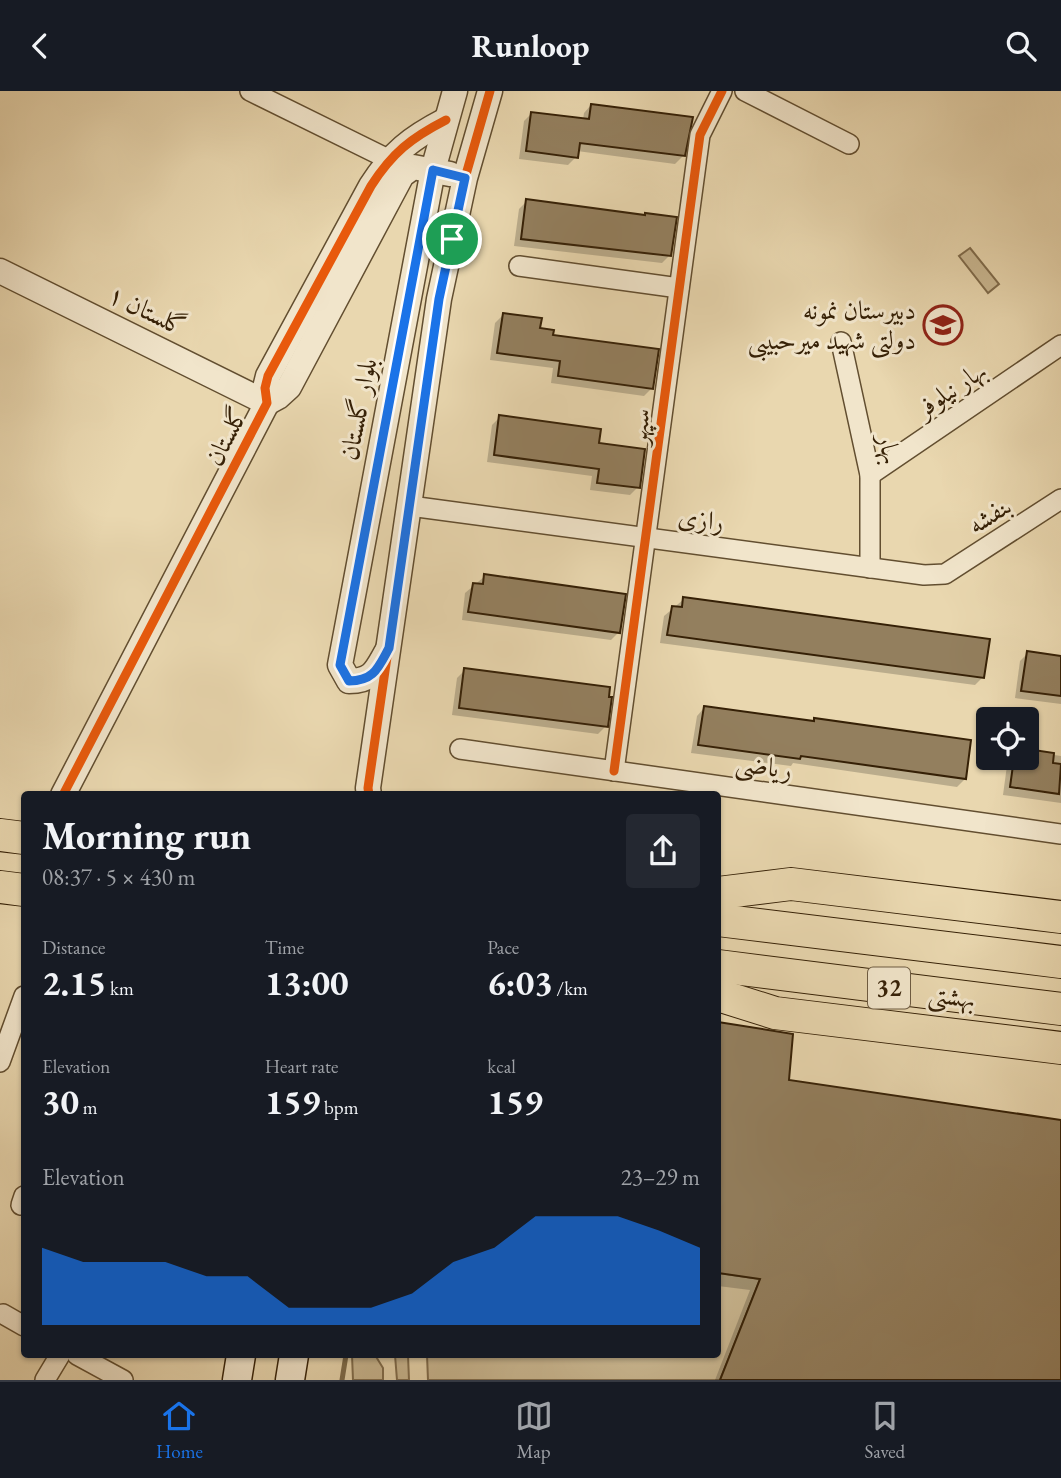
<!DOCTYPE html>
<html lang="en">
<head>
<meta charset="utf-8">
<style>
	body { margin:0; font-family:"EB Garamond",Amiri,serif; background:#242831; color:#f1f3f6; height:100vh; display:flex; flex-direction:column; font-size:26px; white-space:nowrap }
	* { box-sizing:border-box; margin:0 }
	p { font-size:23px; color:#9ea1a6 }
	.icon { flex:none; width:38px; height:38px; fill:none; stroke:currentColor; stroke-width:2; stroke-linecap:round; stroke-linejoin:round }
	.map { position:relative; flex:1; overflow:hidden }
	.drawer { position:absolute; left:21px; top:700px; width:700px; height:567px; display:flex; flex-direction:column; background:#171b24; border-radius:7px; box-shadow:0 2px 5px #0004 }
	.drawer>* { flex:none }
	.tools { position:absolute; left:976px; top:616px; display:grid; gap:14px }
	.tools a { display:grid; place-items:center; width:63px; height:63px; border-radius:7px; background:#171b24; box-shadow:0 2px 5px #0004; font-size:35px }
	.pin { position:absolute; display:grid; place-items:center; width:60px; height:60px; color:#fff; margin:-30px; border:4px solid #fff; border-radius:50%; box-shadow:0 2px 7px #0007 }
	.round { display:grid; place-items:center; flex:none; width:74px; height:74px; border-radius:7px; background:#242831 }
	.overview { display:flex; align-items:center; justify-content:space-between; height:119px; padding:0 21px }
	h1 { font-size:38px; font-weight:700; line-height:52px }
	.figures { display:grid; grid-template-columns:repeat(3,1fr); gap:10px; height:119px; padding:7px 21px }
	.figures div { display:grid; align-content:center }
	.figures b { font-size:35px; font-weight:700 }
	.figures small { font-size:19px; font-weight:400 }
	.figures p { font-size:19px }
	.chart { height:196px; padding:14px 21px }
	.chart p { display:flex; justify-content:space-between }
	.chart svg { width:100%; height:126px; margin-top:7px; fill:#1a73e8; opacity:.7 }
	header { display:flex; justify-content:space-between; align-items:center; height:91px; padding:0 21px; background:#171b24; font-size:32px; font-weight:700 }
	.dock { display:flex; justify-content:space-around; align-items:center; height:98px; border-top:2px solid #363941; background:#171b24; font-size:19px; color:#9ea1a6 }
	.dock a { display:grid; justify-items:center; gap:4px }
	.dock .selected { color:#1a73e8 }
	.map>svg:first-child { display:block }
	.green { fill:#cab892; stroke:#806c4c; stroke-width:2 }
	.shadow { fill:#0003 }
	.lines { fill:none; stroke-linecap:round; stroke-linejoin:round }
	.stream { stroke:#7c6949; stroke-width:5 }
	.building { fill:#937f5e; stroke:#352006; stroke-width:2 }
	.minor-casing { stroke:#624e30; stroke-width:22 }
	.tertiary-casing { stroke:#624e30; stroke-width:27 }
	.secondary-casing { stroke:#352006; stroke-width:31 }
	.primary-casing { stroke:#352006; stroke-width:34 }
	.minor { stroke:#f1e5cb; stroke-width:19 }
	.tertiary { stroke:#f1e5cb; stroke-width:24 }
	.secondary { stroke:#f1e5cb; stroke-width:28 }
	.primary { stroke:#e9d7af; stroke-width:32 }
	.cycleway-casing { stroke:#f1e5cb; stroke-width:13 }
	.cycleway { stroke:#e8590c; stroke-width:9 }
	.route-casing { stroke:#fff; stroke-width:14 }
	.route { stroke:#1a73e8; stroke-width:9 }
	.labels { text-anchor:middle; stroke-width:6; stroke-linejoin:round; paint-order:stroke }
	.shield { fill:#f1e5cb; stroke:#6d5b41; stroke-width:2 }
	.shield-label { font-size:24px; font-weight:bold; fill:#352006 }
	.street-label { font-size:26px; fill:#352006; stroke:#f1e5cb }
	.poi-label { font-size:26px; fill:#352006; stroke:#f1e5cb; text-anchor:end }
</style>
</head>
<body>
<header><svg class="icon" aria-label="back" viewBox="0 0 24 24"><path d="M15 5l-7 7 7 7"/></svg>Runloop<svg class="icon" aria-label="search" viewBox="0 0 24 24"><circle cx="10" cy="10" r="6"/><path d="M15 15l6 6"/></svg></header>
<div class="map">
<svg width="1061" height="1289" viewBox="0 0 1061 1289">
	<rect width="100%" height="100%" fill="#e9d7af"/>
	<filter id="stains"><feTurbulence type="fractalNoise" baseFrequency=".00286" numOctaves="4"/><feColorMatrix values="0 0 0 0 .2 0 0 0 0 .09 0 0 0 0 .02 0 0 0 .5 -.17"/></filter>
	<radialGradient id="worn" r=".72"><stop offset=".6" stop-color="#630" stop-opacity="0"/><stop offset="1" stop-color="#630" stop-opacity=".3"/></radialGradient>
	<!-- green -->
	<g class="green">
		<path d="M970 157 999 193 988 202 959 165Z"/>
		<path d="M718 1182 760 1188 720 1289H428L427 1264H718Z"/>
		<path d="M352 1264H375L383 1277V1289H353Z"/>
		<path d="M395 1264H408L409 1289H397Z"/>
	</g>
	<!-- shadow -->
	<g class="shadow">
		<path d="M591 14 683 65 675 73 577 60 576 66 568 74 519 68 524 30 532 22 583 29 584 22Z"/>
		<path d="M527 110 643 126 670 164 662 172 514 155 519 118Z"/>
		<path d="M503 224 538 239 652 297 644 305 551 292 553 277 490 269 495 232Z"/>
		<path d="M500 326 597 353 638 396 630 404 590 399 592 385 487 371 492 334Z"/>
		<path d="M485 485 619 541 611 549 462 529 465 502Z"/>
		<path d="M684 508 983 586 975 594 660 552 664 525Z"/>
		<path d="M1028 562 1061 566V613L1015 607 1020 570Z"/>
		<path d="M465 579 606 635 598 643 452 624 457 587Z"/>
		<path d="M704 617 812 631 815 629 965 688 957 696 793 672 791 675 691 662 697 625Z"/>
		<path d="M1027 660 1061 665V712L1003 704 1008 667H1027Z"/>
		<path d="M718 934 791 944 787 991 1061 1030V1289H715L750 1199 718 1195Z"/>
	</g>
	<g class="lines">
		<!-- stream -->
		<path class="stream" d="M342 1289 346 1264"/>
	</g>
	<!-- building -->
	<g class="building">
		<path d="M591 13 693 26 685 65 580 52 578 67 526 60 531 21 589 28Z"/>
		<path d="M526 108 645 124V122L677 126 671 165 521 148Z"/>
		<path d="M503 222 542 227 540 237 554 239 553 244 659 258 653 298 558 285 560 270 497 262Z"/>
		<path d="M499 324 601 338 599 352 645 358 640 397 597 392 599 378 494 364Z"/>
		<path d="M484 483 626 503 620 542 468 521 473 492 483 493Z"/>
		<path d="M683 506 990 548 984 587 667 544 672 515 682 516Z"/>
		<path d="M1027 560 1061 565V605L1021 600Z"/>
		<path d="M464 577 610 596 609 606H612L608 636 459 617Z"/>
		<path d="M704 615 814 630V627L971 649 966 688 801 665 800 668 698 654Z"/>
		<path d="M1027 658 1054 662 1053 672 1061 673 1059 703 1010 696 1014 667H1027Z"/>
		<path d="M718 931 793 943 789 989 1061 1029V1289H720L760 1188 718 1182Z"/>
	</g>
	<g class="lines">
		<!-- minor casing -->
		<g class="minor-casing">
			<g id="minor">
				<path d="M250 0 388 68"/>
				<path d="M745 0 849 53"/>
				<path d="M519 175 679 197"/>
				<path d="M841 251 870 384V477"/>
				<path d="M870 384 1061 254"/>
				<path d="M410 415 924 484 945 483 1061 408"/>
				<path d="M460 658 1061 743"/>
				<path d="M614 680 700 44 722 0"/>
				<path d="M0 971 24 905"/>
				<path d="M21 1114 24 1105"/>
				<path d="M3 1223 24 1235"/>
				<path d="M77 1264 123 1289"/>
				<path d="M45 1289 60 1264"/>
			</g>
		</g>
		<!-- tertiary casing -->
		<g class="tertiary-casing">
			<g id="tertiary">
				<path d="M0 180 267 312"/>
				<path d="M267 312 278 306 289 296 402 84 413 76 450 83"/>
				<path d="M387 560C376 579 373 590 349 590L340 574 433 79 455 0"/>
				<path d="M63 704 267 312 265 297 268 285 371 95C392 62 411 47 446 29"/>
				<path d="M369 704 368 697 439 208 465 87 490 0"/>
			</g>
		</g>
		<!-- secondary casing -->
		<g class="secondary-casing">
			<g id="secondary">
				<path d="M237 1289 241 1264"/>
				<path d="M290 1289 294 1264"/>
			</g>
		</g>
		<!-- primary casing -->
		<g class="primary-casing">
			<g id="primary">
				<path d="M0 744 24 747"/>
				<path d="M0 796 24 799"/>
				<path d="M718 802 791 793 1061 826"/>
				<path d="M718 829 1061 871"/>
				<path d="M718 875 1061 918"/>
				<path d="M718 904 775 922 1061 957"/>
			</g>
		</g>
		<!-- minor -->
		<use href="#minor" class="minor"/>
		<!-- tertiary -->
		<use href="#tertiary" class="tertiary"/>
		<!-- secondary -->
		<use href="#secondary" class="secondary"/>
		<!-- primary -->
		<use href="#primary" class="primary"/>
		<!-- cycleway casing -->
		<g class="cycleway-casing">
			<g id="cycleway">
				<path d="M614 680 700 44 722 0"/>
				<path d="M63 704 267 312 265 297 268 285 371 95C392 62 411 47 446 29"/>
				<path d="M369 704 368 697 439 208 465 87 490 0"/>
			</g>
		</g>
		<!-- cycleway -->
		<use href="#cycleway" class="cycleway"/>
	</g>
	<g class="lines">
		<!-- route casing -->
		<g class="route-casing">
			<path id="route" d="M433 79 465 87 439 208 389 557C378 577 374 590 349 590L340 574Z"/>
		</g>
		<!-- route -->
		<use href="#route" class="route"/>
	</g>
	<!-- icons -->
	<defs>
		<g id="school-ring" transform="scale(2.0125)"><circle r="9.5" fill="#f1e5cb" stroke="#8f2418" stroke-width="1.5"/><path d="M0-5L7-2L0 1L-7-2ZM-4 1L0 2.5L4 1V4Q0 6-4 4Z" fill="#8f2418"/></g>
	</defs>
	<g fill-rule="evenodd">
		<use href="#school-ring" x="943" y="234"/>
	</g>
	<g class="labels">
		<!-- shield labels -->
		<rect class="shield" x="868" y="876.5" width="42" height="41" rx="5"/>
		<g class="shield-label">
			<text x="889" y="905">32</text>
		</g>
		<!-- street labels -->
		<g class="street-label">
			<text transform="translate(147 219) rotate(26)" y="9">گلستان ۱</text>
			<text transform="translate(951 298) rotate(-34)" y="9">بهار نیلوفر</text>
			<text transform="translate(358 318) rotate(-79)" y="9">بلوار گلستان</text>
			<text transform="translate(639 335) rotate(-82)" y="9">سپهر</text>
			<text transform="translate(226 345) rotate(-63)" y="9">گلستان</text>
			<text transform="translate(890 358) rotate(79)" y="9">بهار</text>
			<text transform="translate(989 424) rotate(-33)" y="9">بنفشه</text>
			<text transform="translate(701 428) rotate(7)" y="9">رازی</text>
			<text transform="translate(764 675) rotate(8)" y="9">ریاضی</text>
			<text transform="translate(952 905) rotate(7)" y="9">بهشتى</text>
		</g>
		<!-- poi labels -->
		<g class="poi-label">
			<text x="916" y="228">دبیرستان نمونه<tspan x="916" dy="30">دولتی شهید میرحبیبی</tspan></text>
		</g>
	</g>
	<rect width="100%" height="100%" filter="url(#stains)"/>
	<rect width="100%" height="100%" fill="url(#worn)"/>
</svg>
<div class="tools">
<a><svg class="icon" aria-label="locate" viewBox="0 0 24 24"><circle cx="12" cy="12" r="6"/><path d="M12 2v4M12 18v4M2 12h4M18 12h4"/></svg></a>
</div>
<div class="pin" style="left:452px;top:148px;background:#1e9e55"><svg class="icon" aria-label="arrive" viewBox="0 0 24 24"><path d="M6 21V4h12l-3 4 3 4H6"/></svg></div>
<section class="drawer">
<div class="overview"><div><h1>Morning run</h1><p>08:37 · 5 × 430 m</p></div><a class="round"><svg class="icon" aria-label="share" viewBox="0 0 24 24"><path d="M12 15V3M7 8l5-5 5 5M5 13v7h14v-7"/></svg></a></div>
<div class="figures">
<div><p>Distance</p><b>2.15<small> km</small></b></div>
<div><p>Time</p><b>13:00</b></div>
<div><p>Pace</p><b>6:03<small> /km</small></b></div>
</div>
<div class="figures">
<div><p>Elevation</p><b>30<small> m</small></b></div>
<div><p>Heart rate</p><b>159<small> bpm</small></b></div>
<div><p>kcal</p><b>159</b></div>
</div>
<div class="chart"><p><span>Elevation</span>23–29 m</p>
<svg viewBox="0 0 160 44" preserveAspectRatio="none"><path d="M0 44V17L10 22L20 22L30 22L40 27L50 27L60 38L70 38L80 38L90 33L100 22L110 17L120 6L130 6L140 6L150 11L160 17V44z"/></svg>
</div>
</section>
</div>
<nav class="dock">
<a class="selected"><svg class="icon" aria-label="home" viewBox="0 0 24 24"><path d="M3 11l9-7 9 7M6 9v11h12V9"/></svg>Home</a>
<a><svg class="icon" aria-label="map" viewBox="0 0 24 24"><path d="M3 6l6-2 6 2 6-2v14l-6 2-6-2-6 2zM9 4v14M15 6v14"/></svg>Map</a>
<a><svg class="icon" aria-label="saved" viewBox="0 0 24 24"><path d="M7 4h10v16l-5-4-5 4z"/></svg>Saved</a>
</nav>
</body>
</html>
